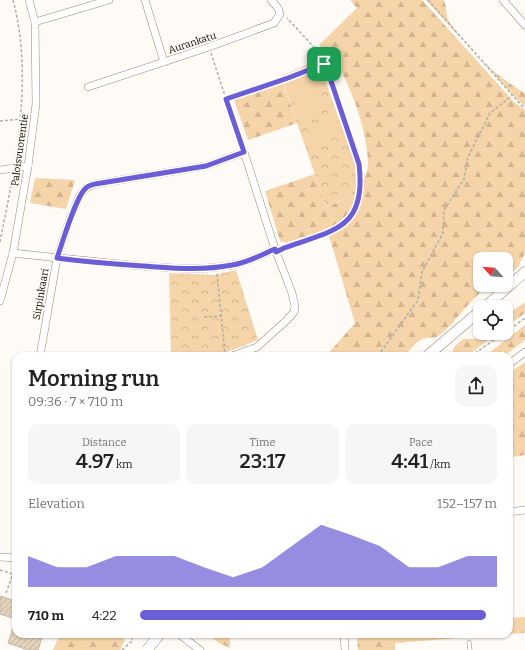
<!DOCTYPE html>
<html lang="en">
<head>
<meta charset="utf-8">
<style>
	body { margin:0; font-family:Bitter,serif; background:#f6f6f6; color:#222; height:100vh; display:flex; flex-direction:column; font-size:15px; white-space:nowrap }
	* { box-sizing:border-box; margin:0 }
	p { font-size:13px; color:#767676 }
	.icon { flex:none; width:22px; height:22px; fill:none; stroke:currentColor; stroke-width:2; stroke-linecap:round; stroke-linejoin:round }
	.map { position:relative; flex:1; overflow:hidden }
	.sheet { position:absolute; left:12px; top:352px; width:501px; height:286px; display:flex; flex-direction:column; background:#fff; border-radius:12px; box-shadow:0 1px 3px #0004 }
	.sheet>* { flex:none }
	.needle { width:26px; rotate:296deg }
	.buttons { position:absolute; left:473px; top:252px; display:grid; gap:8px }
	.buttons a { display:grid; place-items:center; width:40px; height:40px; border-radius:8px; background:#fff; box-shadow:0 1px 3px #0004; font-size:20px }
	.pin { position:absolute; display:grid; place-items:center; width:34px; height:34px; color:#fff; margin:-17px; border-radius:8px; box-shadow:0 2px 6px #0006 }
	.round { display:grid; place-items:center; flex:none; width:42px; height:42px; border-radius:12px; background:#f6f6f6 }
	.summary { display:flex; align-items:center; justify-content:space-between; height:68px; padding:0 16px }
	h1 { font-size:22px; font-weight:600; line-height:30px }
	.figures { display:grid; grid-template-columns:repeat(3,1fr); gap:6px; height:68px; padding:4px 16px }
	.figures div { display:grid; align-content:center; border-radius:10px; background:#f6f6f6; text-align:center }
	.figures b { font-size:20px; font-weight:600 }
	.figures small { font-size:11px; font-weight:400 }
	.figures p { font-size:11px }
	.chart { height:112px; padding:8px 16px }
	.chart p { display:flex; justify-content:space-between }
	.chart svg { width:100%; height:72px; margin-top:4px; fill:#6a5dd6; opacity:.7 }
	ul { padding:0 16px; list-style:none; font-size:13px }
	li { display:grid; grid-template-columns:64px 48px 1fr; align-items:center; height:30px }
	li i { height:10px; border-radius:5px; background:#6a5dd6 }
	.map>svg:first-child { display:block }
	.forest { fill:url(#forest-firs) }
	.park { fill:url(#park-crowns) }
	.garden { fill:#f6d4a9 }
	.building { fill:url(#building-hatch); stroke:#c6b59f }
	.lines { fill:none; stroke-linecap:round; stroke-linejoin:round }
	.lane-casing { stroke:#9a8a76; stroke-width:4.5 }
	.street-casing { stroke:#9a8a76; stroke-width:8 }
	.secondary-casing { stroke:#9a8a76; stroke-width:11 }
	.path { stroke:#b1ada7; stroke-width:1.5; stroke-dasharray:3 2; stroke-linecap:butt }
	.lane { stroke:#fff; stroke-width:3.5 }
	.street { stroke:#fff; stroke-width:7 }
	.secondary { stroke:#fff; stroke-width:10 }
	.secondary-bridge-casing { stroke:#9a8a76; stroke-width:11; stroke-linecap:butt }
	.secondary-bridge { stroke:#fff; stroke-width:10 }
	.route-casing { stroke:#fff; stroke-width:8 }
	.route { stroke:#6a5dd6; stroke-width:5 }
	.labels { text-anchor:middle; stroke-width:4; stroke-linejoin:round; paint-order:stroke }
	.street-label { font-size:10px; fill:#100b04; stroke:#fefaf5 }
</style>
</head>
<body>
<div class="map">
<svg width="525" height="650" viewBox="0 0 525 650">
	<defs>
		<pattern id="forest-firs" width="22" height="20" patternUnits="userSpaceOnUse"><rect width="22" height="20" fill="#f6d4a9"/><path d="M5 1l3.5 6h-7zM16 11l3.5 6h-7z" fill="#d2b590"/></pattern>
		<pattern id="park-crowns" width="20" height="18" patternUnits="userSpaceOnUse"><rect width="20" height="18" fill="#f6d4a9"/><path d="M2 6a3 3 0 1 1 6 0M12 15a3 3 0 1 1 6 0" fill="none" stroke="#d2b590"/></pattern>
		<pattern id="building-hatch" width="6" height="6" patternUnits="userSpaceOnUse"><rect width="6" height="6" fill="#e4d3bc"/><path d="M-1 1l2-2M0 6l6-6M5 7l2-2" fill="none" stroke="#c3b4a0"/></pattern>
	</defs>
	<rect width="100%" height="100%" fill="#fefaf5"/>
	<!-- forest -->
	<g class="forest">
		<path d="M350 0H422L514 102 525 110V253L518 267 506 278V259H480V285H493C471 294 458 322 438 336 433 339 431 337 426 338 417 339 410 350 405 356H326L355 323 329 236H320C333 231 347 226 355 213 362 203 359 192 363 181 366 175 368 170 368 164 369 134 345 60 319 45L357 8Z"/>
		<path d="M426 0H444C447 7 445 14 449 21 464 46 499 79 525 93V107L517 99Z"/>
		<path d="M283 83 297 123 248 140 234 100Z"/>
		<path d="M315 174 326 207 357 194C355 202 353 210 347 217 335 229 303 237 287 243L280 241 265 191Z"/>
		<path d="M35 178 75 180 66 209 30 203Z"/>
		<path d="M525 302V313L506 327V313L514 310Z"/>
		<path d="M525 325V340L504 356H485Z"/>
		<path d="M482 333H498L467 356H451L454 347 463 339H476Z"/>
		<path d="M525 362V455L513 457 509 456V373Z"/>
		<path d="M525 617V633L395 643V650H358L357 634H509V618Z"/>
		<path d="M60 634H125L124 642 120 650H53Z"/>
		<path d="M205 634H230V648L221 644Z"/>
	</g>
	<!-- park -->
	<g class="park">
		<path d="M318 60 355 164 357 194 326 207 281 76Z"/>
		<path d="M236 270 258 340 217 356H171L169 273 215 275Z"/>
	</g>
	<!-- garden -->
	<g class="garden">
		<path d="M316 74 320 89V113L301 120 289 85Z"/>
		<path d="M336 118 342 135 313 146 307 128Z"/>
	</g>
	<!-- building -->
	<g class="building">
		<path d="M0 596 16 601V619L0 614Z"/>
		<path d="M15 622H16V634H43L38 650H28L8 643Z"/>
	</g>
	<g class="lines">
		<!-- lane casing -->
		<g class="lane-casing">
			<path id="lane" d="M469 642 470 650"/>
		</g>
		<!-- street casing -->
		<g class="street-casing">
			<g id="street">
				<path d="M145 0 164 62"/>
				<path d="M503 0 525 25"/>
				<path d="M35 22 109 0"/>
				<path d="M88 87 209 47 274 23 280 14 278 8 271 0"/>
				<path d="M0 170 28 166"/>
				<path d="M13 253C56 258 98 262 141 266 171 268 202 271 232 265 247 263 261 255 275 249"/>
				<path d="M0 301 13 253 28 166 36 104 35 22 29 0"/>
				<path d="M40 356 57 258 70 219 80 195 86 188 95 184 206 166 244 152 275 249 292 293 295 307 294 312 287 320 257 347 232 356"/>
				<path d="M509 364 525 352"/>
				<path d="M509 512 525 510"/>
				<path d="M0 557 16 558"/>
				<path d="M179 634 200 650"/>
				<path d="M344 634 345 650"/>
			</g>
		</g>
		<!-- secondary casing -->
		<g class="secondary-casing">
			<g id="secondary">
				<path d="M485 307 525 272"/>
				<path d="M427 356 480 311"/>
			</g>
		</g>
		<!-- path -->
		<g class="path">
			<path d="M13 0C27 53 23 108 15 161"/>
			<path d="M428 0 523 107 525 108"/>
			<path d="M211 53 241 145"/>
			<path d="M226 99 288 78 324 64"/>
			<path d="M0 121 21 119"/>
			<path d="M0 242 13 176"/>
			<path d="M283 249 343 225 350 218 357 205 361 186 359 164 330 78 320 57 313 46 287 18"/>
			<path d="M217 274 225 354"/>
			<path d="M204 317 221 316"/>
			<path d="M506 332 525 318"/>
			<path d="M378 356 418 300 422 272 443 233 444 210 464 179 468 157 490 113 513 95"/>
			<path d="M471 356 504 333"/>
			<path d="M0 570 16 575"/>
			<path d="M6 593 13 574"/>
			<path d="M141 634 145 637"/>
			<path d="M122 650 132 641 133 634"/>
		</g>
		<!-- lane -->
		<use href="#lane" class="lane"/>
		<!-- street -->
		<use href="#street" class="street"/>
		<!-- secondary -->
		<use href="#secondary" class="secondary"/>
		<!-- secondary-bridge casing -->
		<g class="secondary-bridge-casing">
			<path id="secondary-bridge" d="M147 650 160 634"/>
		</g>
		<!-- secondary-bridge -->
		<use href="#secondary-bridge" class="secondary-bridge"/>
	</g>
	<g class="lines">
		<!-- route casing -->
		<g class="route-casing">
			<path id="route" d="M324 64 330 78 359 164C367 229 334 230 284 248L276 252 275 249C261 255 247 263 232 265 202 271 173 268 143 266 114 264 85 262 57 258 62 244 76 196 86 188 88 186 92 185 95 184L206 166 244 152 226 99 288 78Z"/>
		</g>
		<!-- route -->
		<use href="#route" class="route"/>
	</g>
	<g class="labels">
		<!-- street labels -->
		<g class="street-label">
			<text transform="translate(192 42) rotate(-18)" y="4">Aurankatu</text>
			<text transform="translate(19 150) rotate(-82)" y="4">Paloisvuorentie</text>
			<text transform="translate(40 294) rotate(-80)" y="4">Sirpinkaari</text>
		</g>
	</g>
</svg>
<div class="buttons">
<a><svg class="needle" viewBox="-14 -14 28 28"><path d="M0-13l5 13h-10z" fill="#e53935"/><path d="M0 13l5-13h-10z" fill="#767676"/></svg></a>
<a><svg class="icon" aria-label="locate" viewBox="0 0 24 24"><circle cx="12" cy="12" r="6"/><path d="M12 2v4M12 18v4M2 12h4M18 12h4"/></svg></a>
</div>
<div class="pin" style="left:324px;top:64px;background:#1e9e55"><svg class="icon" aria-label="arrive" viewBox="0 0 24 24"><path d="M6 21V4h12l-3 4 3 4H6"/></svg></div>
<section class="sheet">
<div class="summary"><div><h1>Morning run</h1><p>09:36 · 7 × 710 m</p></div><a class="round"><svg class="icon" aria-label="share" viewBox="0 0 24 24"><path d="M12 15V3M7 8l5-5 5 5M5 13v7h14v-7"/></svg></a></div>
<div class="figures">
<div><p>Distance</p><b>4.97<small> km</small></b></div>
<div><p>Time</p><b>23:17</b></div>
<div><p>Pace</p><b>4:41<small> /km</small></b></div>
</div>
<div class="chart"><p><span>Elevation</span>152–157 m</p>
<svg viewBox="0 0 160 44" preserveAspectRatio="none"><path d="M0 44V25L10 32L20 32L30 25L40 25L50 25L60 32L70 38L80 32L90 19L100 6L110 12L120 19L130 32L140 32L150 25L160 25V44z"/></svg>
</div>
<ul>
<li><b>710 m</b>4:22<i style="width:97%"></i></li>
</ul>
</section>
</div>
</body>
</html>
